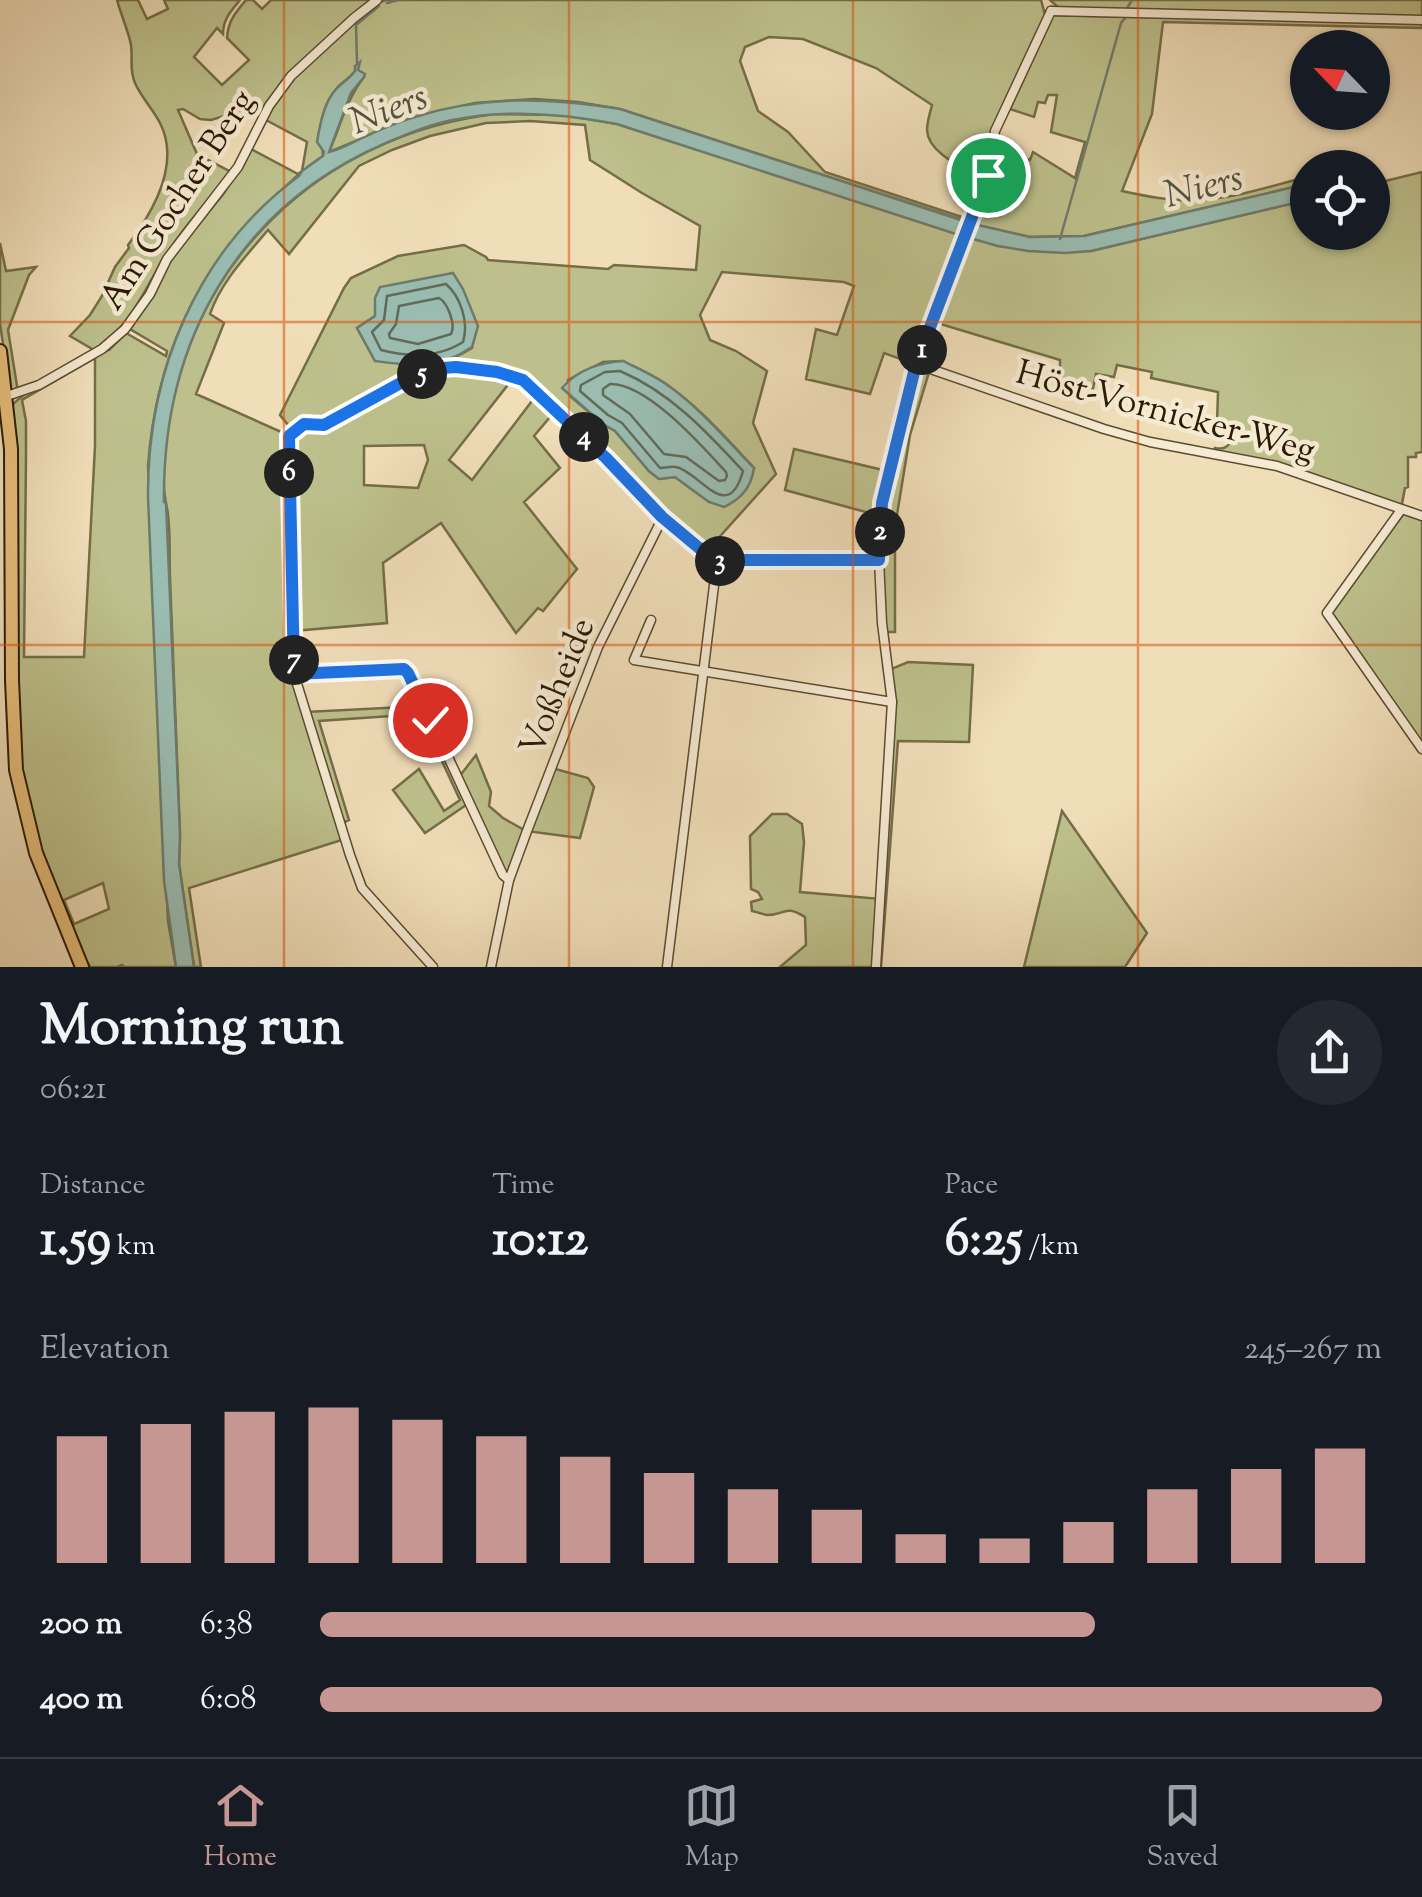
<!DOCTYPE html>
<html lang="en">
<head>
<meta charset="utf-8">
<style>
	body { margin:0; font-family:"Sorts Mill Goudy",serif; background:#242831; color:#f1f3f6; height:100vh; display:flex; flex-direction:column; font-size:38px; white-space:nowrap }
	* { box-sizing:border-box; margin:0 }
	p { font-size:32px; color:#9ea1a6 }
	.icon { flex:none; width:55px; height:55px; fill:none; stroke:currentColor; stroke-width:2; stroke-linecap:round; stroke-linejoin:round }
	.map { position:relative; height:967px; overflow:hidden }
	.details { display:flex; flex-direction:column; background:#171b24; flex:1 }
	.details>* { flex:none }
	.needle { width:65px; rotate:295deg }
	.buttons { position:absolute; left:1290px; top:30px; display:grid; gap:20px }
	.buttons a { display:grid; place-items:center; width:100px; height:100px; border-radius:50%; background:#171b24; box-shadow:0 2px 8px #0004; font-size:50px }
	.pin { position:absolute; display:grid; place-items:center; width:85px; height:85px; color:#fff; margin:-42px; border:5px solid #fff; border-radius:50%; box-shadow:0 2px 10px #0007 }
	.km { position:absolute; width:50px; height:50px; margin:-25px; border-radius:50%; background:#222; color:#fff; font-size:28px; line-height:50px; text-align:center }
	.round { display:grid; place-items:center; flex:none; width:105px; height:105px; border-radius:52px; background:#242831 }
	.headline { display:flex; align-items:center; justify-content:space-between; height:170px; padding:0 40px }
	h1 { font-size:55px; font-weight:800; line-height:75px }
	.metrics { display:grid; grid-template-columns:repeat(3,1fr); gap:15px; height:170px; padding:10px 40px }
	.metrics div { display:grid; align-content:center }
	.metrics b { font-size:50px; font-weight:800 }
	.metrics small { font-size:28px; font-weight:400 }
	.metrics p { font-size:28px }
	.chart { height:280px; padding:20px 40px }
	.chart p { display:flex; justify-content:space-between }
	.chart svg { width:100%; height:180px; margin-top:10px; stroke:#c59692; stroke-width:6 }
	ul { padding:0 40px; list-style:none; font-size:32px }
	li { display:grid; grid-template-columns:160px 120px 1fr; align-items:center; height:75px }
	li i { height:25px; border-radius:12px; background:#c59692 }
	.tabs { display:flex; justify-content:space-around; align-items:center; height:140px; border-top:2px solid #363941; background:#171b24; font-size:28px; color:#9ea1a6 }
	.tabs a { display:grid; justify-items:center; gap:5px }
	.tabs .on { color:#c59692 }
	.map>svg:first-child { display:block }
	.green { fill:#bdc08c; stroke:#746d48; stroke-width:2.5; fill-rule:evenodd }
	.water { fill:#9abcb1; stroke:#6e7b6b; stroke-width:2.5 }
	.lines { fill:none; stroke-linecap:round; stroke-linejoin:round }
	.shore { stroke:#626b5a; stroke-width:2.5 }
	.stream { stroke:#6e7b6b; stroke-width:2.5 }
	.minor-casing { stroke:#5c4b30; stroke-width:11 }
	.primary-casing { stroke:#2b1a03; stroke-width:16 }
	.minor { stroke:#f5ead2; stroke-width:8 }
	.primary { stroke:#e8bf7c; stroke-width:12 }
	.route-casing { stroke:#fff; stroke-width:20 }
	.route { stroke:#1a73e8; stroke-width:12 }
	.grid { fill:none; stroke:#d5530b; stroke-width:2.5; stroke-opacity:0.55 }
	.labels { text-anchor:middle; stroke-width:9; stroke-linejoin:round; paint-order:stroke }
	.street-label { font-size:35px; fill:#2b1a03; stroke:#f5ead2 }
	.water-label { font-size:38px; font-style:italic; fill:#525340; stroke:#f5ead2 }
</style>
</head>
<body>
<div class="map">
<svg width="1422" height="967" viewBox="0 0 1422 967">
	<rect width="100%" height="100%" fill="#f0deb9"/>
	<filter id="stains"><feTurbulence type="fractalNoise" baseFrequency=".002" numOctaves="4"/><feColorMatrix values="0 0 0 0 .2 0 0 0 0 .09 0 0 0 0 .02 0 0 0 .5 -.17"/></filter>
	<radialGradient id="worn" r=".72"><stop offset=".6" stop-color="#630" stop-opacity="0"/><stop offset="1" stop-color="#630" stop-opacity=".3"/></radialGradient>
	<!-- green -->
	<g class="green">
		<path d="M117 0H138L147 19 168 9 164 0H240C231 11 223 19 223 34L217 28 194 57 222 85 249 60 227 38C228 21 235 13 246 0H253L262 9 271 0H371L287 76 264 108 241 111 211 120 200 119 183 109 178 110 197 154 231 172C209 200 182 228 164 258 143 292 130 328 94 350L70 336 90 315 102 296 115 267 129 248 128 245C153 212 181 164 160 123 153 109 141 97 135 83 129 70 133 59 131 45 128 30 121 15 117 0Z"/>
		<path d="M386 0H1041L1045 15 991 136 983 179C965 168 928 154 927 130 927 122 930 113 932 105L876 68 803 39 769 37 745 47 740 61 758 111 788 132 825 172 965 218 970 214 968 222 620 109 578 102 534 99 475 103 415 117 329 152C340 127 346 100 364 77L355 71C350 78 344 81 338 87 318 108 321 131 323 156 304 168 287 185 271 201 193 275 156 360 148 466L168 921 176 967H124L122 965 117 967H90L76 943 51 882 28 812 18 743 16 509 18 474 12 405C36 382 73 366 103 350H109L126 333 166 356 167 351 130 329 153 295 170 260 224 193 251 149 298 174 302 171 307 142 266 120C289 72 337 38 376 3ZM95 358V446L84 657H24L26 455V421L22 400ZM103 883 109 909 74 924 64 900Z"/>
		<path d="M1050 0H1422V17L1059 8Z"/>
		<path d="M1053 15 1422 23V28L1163 22 1152 114 1122 191C1145 196 1169 201 1192 200 1231 200 1270 186 1307 177V184L1084 236 1030 237 973 224 976 217 980 221 984 209 980 207 989 184 995 148 1030 160 1033 152 1075 178 1085 142 1051 132 1057 95H1048L1045 103 1038 102 1034 117 1010 109Z"/>
		<path d="M495 114 563 115 617 124 998 246 1091 251 1307 200 1308 232H1372L1373 184 1422 172V452L1416 453V457H1408V487L1405 488 1401 509 1422 516V749L1327 613 1400 510 1277 466 1214 454 1215 448C1224 450 1228 447 1233 438 1230 429 1227 425 1217 424L1218 392 1151 378 1152 372 1117 365 1114 377 1096 374 1093 389 1060 381V360L934 322 916 363 930 369 910 435 895 527V632H883L880 519 915 364 884 353 870 394 806 379 816 329 837 335 854 286 844 282 722 272 700 315 710 340 736 351 767 371 753 423 776 474 705 553 556 410 534 436 560 468 524 502 577 569 543 611 538 608 516 633 441 523 383 563 387 623 293 631 294 674 306 712 424 706 459 777 476 755 491 792 489 806 503 818 526 831 552 768 588 778 594 787 580 838 527 831 509 880 469 803 425 833 393 790 419 769 444 811 460 800 420 714 319 721 349 820 340 824 345 839 189 888 201 967H194L179 864 180 835C177 749 174 663 170 577 169 555 171 529 167 508 162 488 163 463 165 441 186 264 320 135 495 114ZM530 121 585 125 590 160 642 193 700 226 696 270 614 265 608 269 488 260 486 257 464 245 398 256 351 278 344 288 280 415 288 425V435L196 394 224 323 210 314C221 282 246 256 268 230L289 254 359 166 392 150 430 136 486 123ZM375 316 477 326 472 348C438 370 413 366 375 360L357 328ZM623 361C637 368 653 375 666 384 699 407 727 439 754 468L709 502 675 477 659 479 649 471 615 431 603 424 570 396 568 380 603 362ZM514 377 538 393 472 480 449 460ZM424 445 428 460 418 488 364 485V446Z"/>
		<path d="M0 243 6 271 36 267 29 275 8 330 18 392 10 391 0 324Z"/>
		<path d="M794 449 883 470 873 514 785 490Z"/>
		<path d="M908 662 973 665 969 742 898 741 881 967H780L806 945 805 917C784 904 786 915 767 915 766 915 753 911 752 911L751 902 762 899 758 892 751 889 750 836 772 814H787L802 824 804 842 800 892 880 899 891 732 889 670Z"/>
		<path d="M1062 811 1147 933 1125 967H1024Z"/>
	</g>
	<!-- water -->
	<g class="water">
		<path d="M360 62 358 70 365 74 364 77 351 93 329 152C342 149 353 142 364 137 381 129 397 122 415 117 483 95 550 98 620 109L973 224 1030 237 1084 236 1307 184V200L1091 251 1065 253 1028 251 998 246 959 235 617 124C565 114 511 109 458 119 433 123 410 133 386 143 237 207 162 342 164 502L166 503 180 835 179 864 194 967H176L164 881 148 497C147 372 197 251 299 176L302 171 323 156 324 152 317 142C320 124 324 102 337 88 343 82 350 78 355 71V66Z"/>
		<path d="M453 273 463 289 478 326 472 347C438 370 413 366 375 361L357 328 375 316V298L380 287Z"/>
		<path d="M623 361C637 368 653 375 666 384 699 407 726 439 754 468 751 488 741 499 724 507L709 502 675 477 659 479 649 471 615 431 603 424 562 388C577 370 601 362 623 361Z"/>
	</g>
	<g class="lines">
		<!-- shore -->
		<g class="shore">
			<path d="M446 284C461 297 469 323 463 342 438 358 408 357 381 350L372 332 384 320 387 296Z"/>
			<path d="M439 298C448 303 456 325 451 334L418 344 390 338 389 334 396 324 399 306Z"/>
			<path d="M620 371C670 392 707 432 743 471 728 526 699 471 676 467 671 466 666 468 660 468L622 423 608 415 580 391 581 385 605 372Z"/>
			<path d="M610 384C647 383 702 446 726 472L727 476 725 480 719 481 686 457 664 454 630 414 603 395V389Z"/>
		</g>
		<!-- stream -->
		<g class="stream">
			<path d="M387 3 398 0"/>
			<path d="M1126 10 1132 0"/>
			<path d="M357 63 356 25 379 6"/>
			<path d="M1060 239 1121 23 1125 18"/>
		</g>
		<!-- minor casing -->
		<g class="minor-casing">
			<g id="minor">
				<path d="M1051 11 1422 20"/>
				<path d="M916 364 1104 429 1150 442 1277 466 1422 516"/>
				<path d="M4 397 39 385 102 349 125 329 150 294 167 259 238 167 269 106 291 76 354 18 377 0"/>
				<path d="M1401 510 1327 613 1422 749"/>
				<path d="M651 620 634 660 892 702"/>
				<path d="M294 674 399 667 409 673 503 875 509 880"/>
				<path d="M433 967 362 888 350 855 294 674 289 436 305 424 324 425 408 379 443 368 497 371 523 380 606 458 663 517 705 553 710 560H879"/>
				<path d="M491 967 509 880 527 831 598 647 663 517"/>
				<path d="M667 967 717 561"/>
				<path d="M876 967 892 702 882 623 879 560 882 503 916 364 988 175 995 131 1051 11"/>
			</g>
		</g>
		<!-- primary casing -->
		<g class="primary-casing">
			<path id="primary" d="M0 351 11 449 12 680 16 770 36 853 82 967"/>
		</g>
		<!-- minor -->
		<use href="#minor" class="minor"/>
		<!-- primary -->
		<use href="#primary" class="primary"/>
	</g>
	<g class="lines">
		<!-- route casing -->
		<g class="route-casing">
			<path id="route" d="M430 720 408 673 404 669 294 674 289 436 304 424 324 425 408 379 443 368 456 367 497 372 523 380 606 458 662 517 705 553 710 560H879L882 503 916 364 988 175"/>
		</g>
		<!-- route -->
		<use href="#route" class="route"/>
	</g>
	<!-- grid -->
	<path class="grid" d="M284 0V967M569 0V967M853 0V967M1138 0V967M0 322H1422M0 645H1422"/>
	<g class="labels">
		<!-- street labels -->
		<g class="street-label">
			<text transform="translate(176 199) rotate(-57)" y="12">Am Gocher Berg</text>
			<text transform="translate(1166 410) rotate(15)" y="12">Höst-Vornicker-Weg</text>
			<text transform="translate(556 686) rotate(-68)" y="12">Voßheide</text>
		</g>
		<!-- water labels -->
		<g class="water-label">
			<text transform="translate(388 108) rotate(-21)" y="13">Niers</text>
			<text transform="translate(1203 185) rotate(-14)" y="13">Niers</text>
		</g>
	</g>
	<rect width="100%" height="100%" filter="url(#stains)"/>
	<rect width="100%" height="100%" fill="url(#worn)"/>
</svg>
<div class="buttons">
<a><svg class="needle" viewBox="-14 -14 28 28"><path d="M0-13l5 13h-10z" fill="#e53935"/><path d="M0 13l5-13h-10z" fill="#9ea1a6"/></svg></a>
<a><svg class="icon" aria-label="locate" viewBox="0 0 24 24"><circle cx="12" cy="12" r="6"/><path d="M12 2v4M12 18v4M2 12h4M18 12h4"/></svg></a>
</div>
<div class="pin" style="left:988px;top:175px;background:#1e9e55"><svg class="icon" aria-label="arrive" viewBox="0 0 24 24"><path d="M6 21V4h12l-3 4 3 4H6"/></svg></div>
<div class="pin" style="left:430px;top:720px;background:#d93025"><svg class="icon" aria-label="check" viewBox="0 0 24 24"><path d="M5 12l5 5 9-10"/></svg></div>
<b class="km" style="left:922px;top:350px">1</b>
<b class="km" style="left:880px;top:532px">2</b>
<b class="km" style="left:720px;top:561px">3</b>
<b class="km" style="left:584px;top:437px">4</b>
<b class="km" style="left:422px;top:374px">5</b>
<b class="km" style="left:289px;top:473px">6</b>
<b class="km" style="left:294px;top:660px">7</b>
</div>
<section class="details">
<div class="headline"><div><h1>Morning run</h1><p>06:21</p></div><a class="round"><svg class="icon" aria-label="share" viewBox="0 0 24 24"><path d="M12 15V3M7 8l5-5 5 5M5 13v7h14v-7"/></svg></a></div>
<div class="metrics">
<div><p>Distance</p><b>1.59<small> km</small></b></div>
<div><p>Time</p><b>10:12</b></div>
<div><p>Pace</p><b>6:25<small> /km</small></b></div>
</div>
<div class="chart"><p><span>Elevation</span>245–267 m</p>
<svg viewBox="0 0 160 44" preserveAspectRatio="none"><path d="M5 44V13M15 44V10M25 44V7M35 44V6M45 44V9M55 44V13M65 44V18M75 44V22M85 44V26M95 44V31M105 44V37M115 44V38M125 44V34M135 44V26M145 44V21M155 44V16"/></svg>
</div>
<ul>
<li><b>200 m</b>6:38<i style="width:73%"></i></li>
<li><b>400 m</b>6:08<i style="width:100%"></i></li>
</ul>
</section>
<nav class="tabs">
<a class="on"><svg class="icon" aria-label="home" viewBox="0 0 24 24"><path d="M3 11l9-7 9 7M6 9v11h12V9"/></svg>Home</a>
<a><svg class="icon" aria-label="map" viewBox="0 0 24 24"><path d="M3 6l6-2 6 2 6-2v14l-6 2-6-2-6 2zM9 4v14M15 6v14"/></svg>Map</a>
<a><svg class="icon" aria-label="saved" viewBox="0 0 24 24"><path d="M7 4h10v16l-5-4-5 4z"/></svg>Saved</a>
</nav>
</body>
</html>
